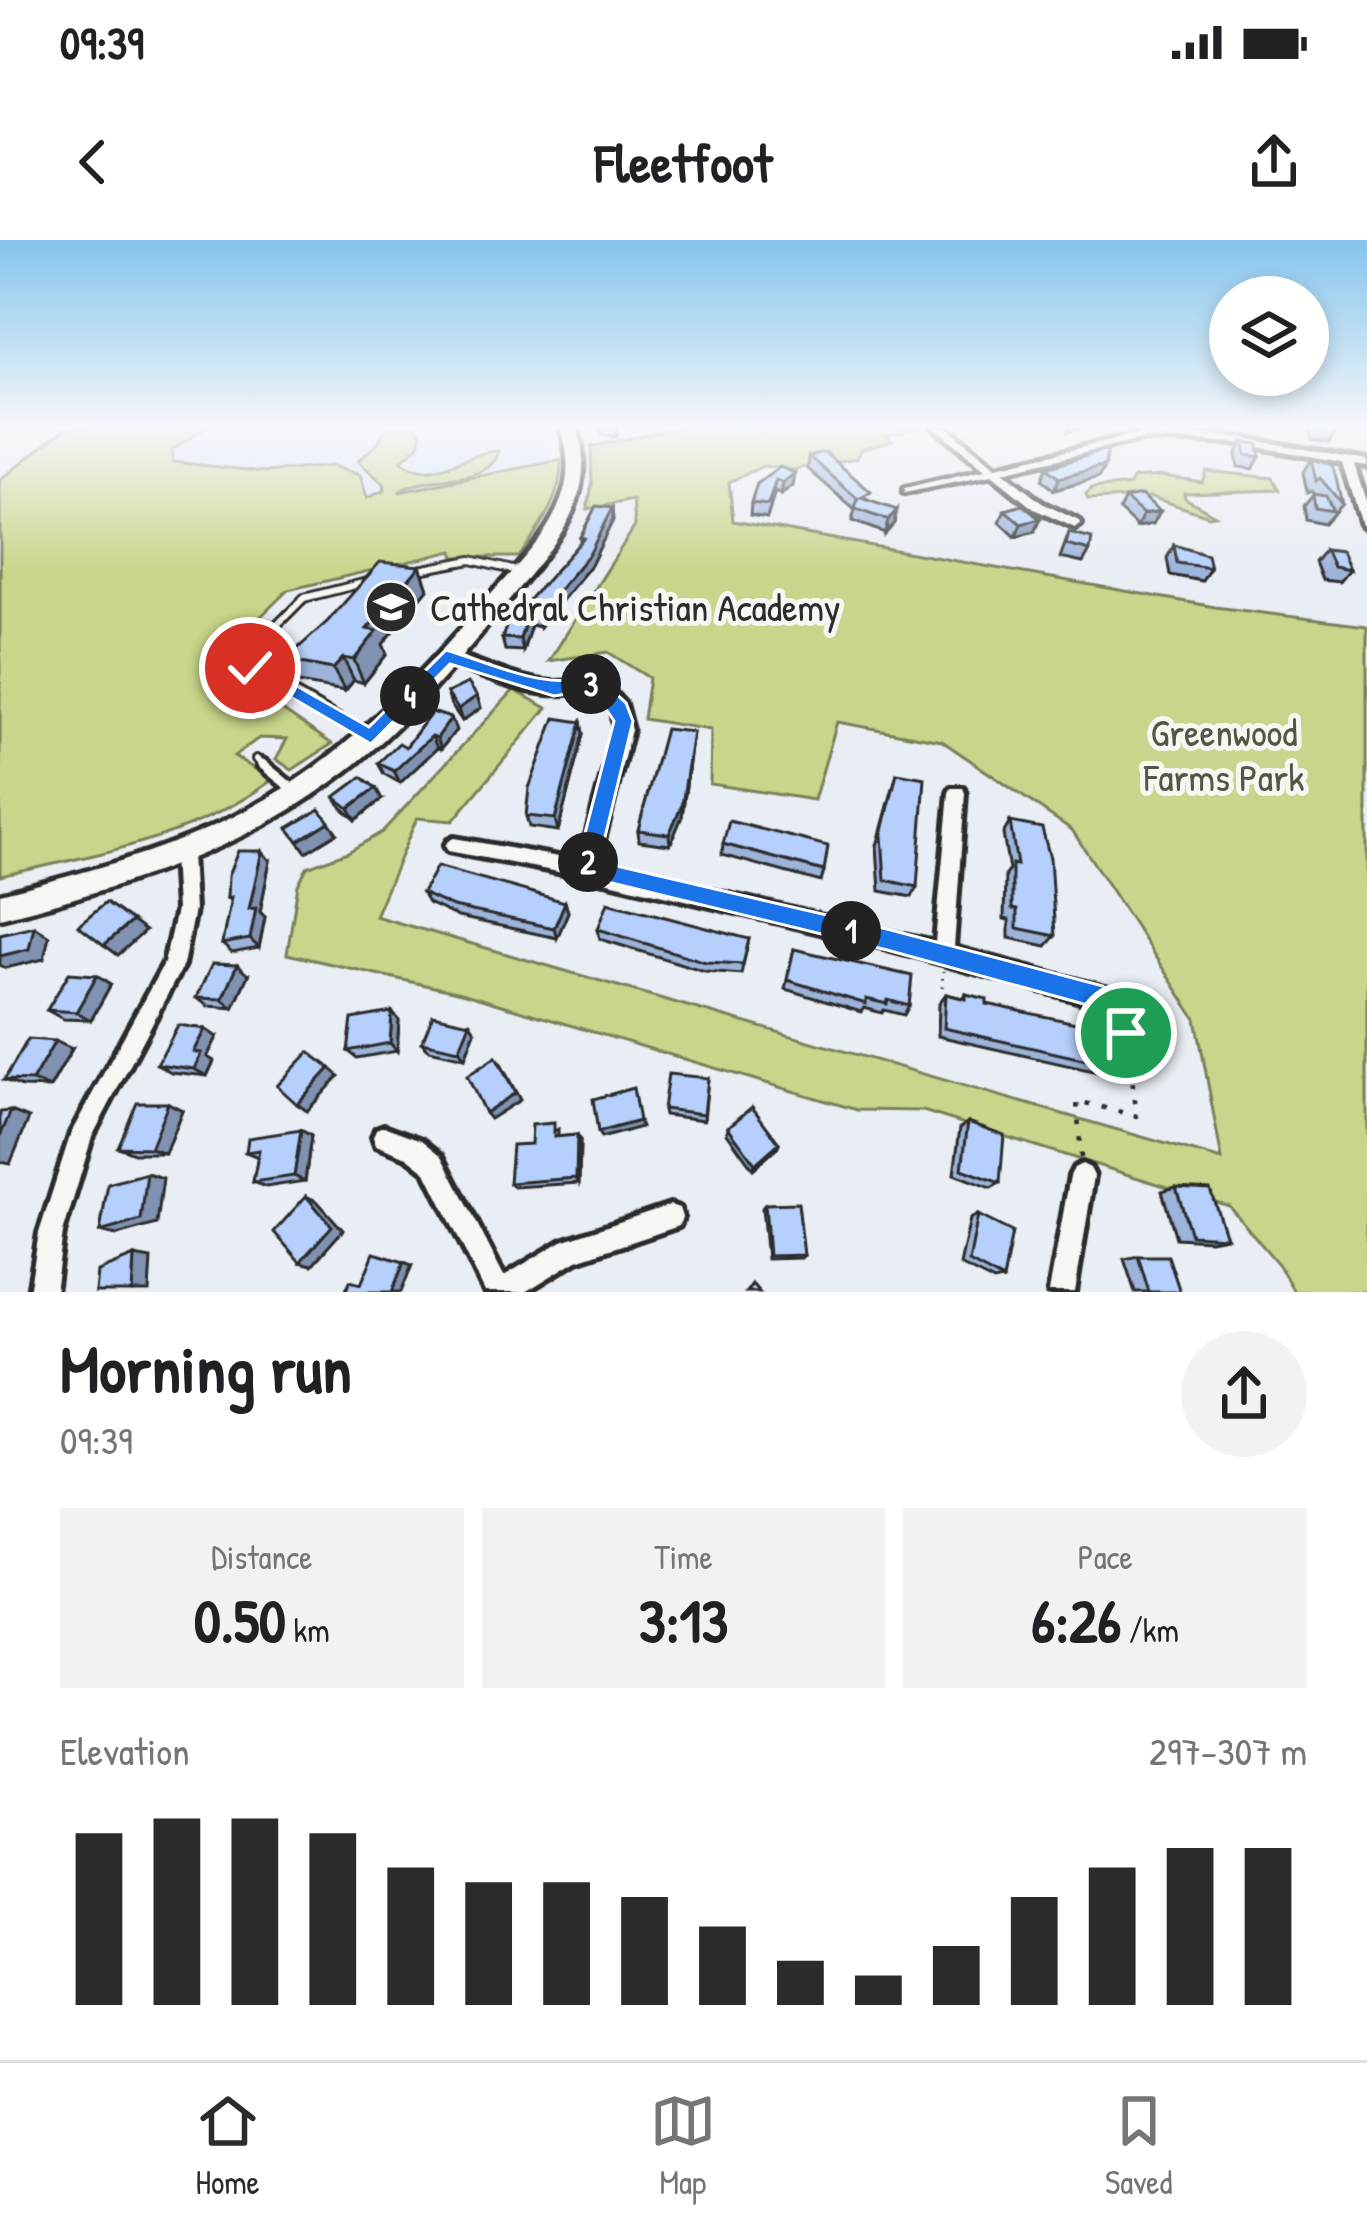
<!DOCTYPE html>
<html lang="en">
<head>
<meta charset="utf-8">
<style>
	body { margin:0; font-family:"Patrick Hand",sans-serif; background:#f2f2f2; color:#202124; height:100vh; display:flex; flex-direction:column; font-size:45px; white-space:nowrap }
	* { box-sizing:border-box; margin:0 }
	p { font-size:39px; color:#757577 }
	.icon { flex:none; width:66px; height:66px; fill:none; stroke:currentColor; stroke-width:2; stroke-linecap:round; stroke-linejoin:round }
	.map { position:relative; height:1052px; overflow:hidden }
	.panel { display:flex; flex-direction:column; background:#fff; flex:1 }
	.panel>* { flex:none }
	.tools { position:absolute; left:1209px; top:36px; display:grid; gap:24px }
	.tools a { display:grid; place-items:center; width:120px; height:120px; border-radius:50%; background:#fff; box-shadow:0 6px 18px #0003; font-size:60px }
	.pin { position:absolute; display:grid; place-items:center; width:102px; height:102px; color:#fff; margin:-51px; border:6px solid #fff; border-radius:50%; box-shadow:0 3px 12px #0007 }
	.km { position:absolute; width:60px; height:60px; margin:-30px; border-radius:50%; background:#222; color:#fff; font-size:33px; line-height:60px; text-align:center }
	.round { display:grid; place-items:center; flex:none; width:126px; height:126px; border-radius:63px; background:#f2f2f2 }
	.overview { display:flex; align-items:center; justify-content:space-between; height:204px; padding:0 60px }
	h1 { font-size:66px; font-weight:700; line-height:90px }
	.stats { display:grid; grid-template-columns:repeat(3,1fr); gap:18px; height:204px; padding:12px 60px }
	.stats div { display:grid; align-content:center; border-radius:0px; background:#f2f2f2; text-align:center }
	.stats b { font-size:60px; font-weight:700 }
	.stats small { font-size:33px; font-weight:400 }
	.stats p { font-size:33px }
	.chart { height:336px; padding:24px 60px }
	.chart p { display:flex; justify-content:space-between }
	.chart svg { width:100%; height:216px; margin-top:12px; stroke:#2b2b2b; stroke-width:6 }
	.status { display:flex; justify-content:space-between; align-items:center; height:84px; padding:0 60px; background:#fff; direction:ltr }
	.status svg { height:33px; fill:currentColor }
	header { display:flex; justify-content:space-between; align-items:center; height:156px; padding:0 60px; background:#fff; font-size:54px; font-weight:700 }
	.dock { display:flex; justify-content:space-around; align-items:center; height:168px; border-top:3px solid #e0e0e0; background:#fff; font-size:33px; color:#757577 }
	.dock a { display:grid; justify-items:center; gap:6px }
	.dock .current { color:#2b2b2b }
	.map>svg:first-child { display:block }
	.built { fill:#d9e5f7 }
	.green { fill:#c7d68a; stroke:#79805a; stroke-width:3 }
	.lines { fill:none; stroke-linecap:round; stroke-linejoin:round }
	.lane-far1-casing { stroke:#2b2b2b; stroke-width:12 }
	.lane-casing { stroke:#2b2b2b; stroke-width:18 }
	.street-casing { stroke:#2b2b2b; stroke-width:10 }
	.secondary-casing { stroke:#2b2b2b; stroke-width:9 }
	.path-far1 { stroke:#2b2b2b; stroke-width:3; stroke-dasharray:1.5 6; stroke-linecap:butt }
	.path { stroke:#2b2b2b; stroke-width:4.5; stroke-dasharray:4.5 12; stroke-linecap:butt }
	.lane-far1 { stroke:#f6f6f2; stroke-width:6 }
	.lane { stroke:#f6f6f2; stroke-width:9 }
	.street { fill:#f6f6f2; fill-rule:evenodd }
	.secondary { fill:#f6f6f2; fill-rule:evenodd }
	.wall { fill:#9cb3da; stroke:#2b2b2b; stroke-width:3 }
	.shaded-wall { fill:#7f92b1; stroke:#2b2b2b; stroke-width:3 }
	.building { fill:#b5d0fd; stroke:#2b2b2b; stroke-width:3 }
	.route { fill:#1a73e8; stroke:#fff; stroke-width:3 }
	.labels { text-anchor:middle; stroke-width:10; stroke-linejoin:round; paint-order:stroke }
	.poi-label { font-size:39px; fill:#2b2b2b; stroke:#f6f6f2; text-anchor:start }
	.park-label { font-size:39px; fill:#525643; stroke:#f6f6f2 }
</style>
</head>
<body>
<div class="status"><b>09:39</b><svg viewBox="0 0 49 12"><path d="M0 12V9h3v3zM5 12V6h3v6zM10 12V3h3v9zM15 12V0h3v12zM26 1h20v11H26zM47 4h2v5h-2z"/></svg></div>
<header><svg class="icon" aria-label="back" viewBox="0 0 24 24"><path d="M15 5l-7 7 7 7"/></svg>Fleetfoot<svg class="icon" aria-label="share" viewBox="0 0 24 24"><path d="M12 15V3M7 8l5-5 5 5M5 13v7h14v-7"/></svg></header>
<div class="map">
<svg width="1367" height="1052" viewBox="0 0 1367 1052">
	<rect width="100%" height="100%" fill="#e9eef4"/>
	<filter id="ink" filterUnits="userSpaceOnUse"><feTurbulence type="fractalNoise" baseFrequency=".00833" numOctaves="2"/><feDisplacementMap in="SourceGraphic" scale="24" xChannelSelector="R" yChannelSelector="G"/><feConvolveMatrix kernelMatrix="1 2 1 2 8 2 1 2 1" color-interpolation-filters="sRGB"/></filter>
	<g filter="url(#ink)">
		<!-- built -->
		<path class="built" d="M209 186H545L553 222 367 259 332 226 265 232 172 222V210Z"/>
		<!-- green -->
		<g class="green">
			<path d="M68 186H209L172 210V222L265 232 332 226 360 235 367 258 385 250 384 244 358 221 377 204 387 186H416L422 194 419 205 401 221C433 247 466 210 499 211 489 248 425 233 399 252L561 220C563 257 539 288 519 317H455L453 311 288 350 213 423 332 504 292 530 276 519 287 499 259 498 234 516 272 540C194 599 93 615 0 636V240Z"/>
			<path d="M681 186H925L886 195 892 200 861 209 857 218 791 230 763 226 729 242 733 281 1215 367 1367 386V1052H1294L1279 1025 1229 966 923 871 857 870 461 753 287 714 298 645 307 627 348 612 382 592 514 450 547 468 453 581 417 578 375 676 1222 920 1196 779 1072 590 942 501 837 482 814 560 710 544 711 490 643 479 649 438 608 412 549 421 635 286 633 260 587 269 592 245 591 207Z"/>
			<path d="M1206 231 1273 238 1280 250 1184 253 1185 258 1215 275 1209 276 1151 257 1088 260 1086 255 1092 249 1130 245 1133 238 1163 236 1202 242Z"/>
		</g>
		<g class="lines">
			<!-- lane-far1 casing -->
			<g class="lane-far1-casing">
				<g id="lane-far1">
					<path d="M414 331 471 320 521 332"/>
					<path d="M365 493 250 428 246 416 304 358 371 341"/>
					<path d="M256 519 266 527"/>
				</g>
			</g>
			<!-- lane casing -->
			<g class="lane-casing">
				<path id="lane" d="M262 524 293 549"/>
			</g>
			<!-- street casing -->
			<g class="street-casing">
				<g id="street">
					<path d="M933 186H945L996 227 1144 193 1237 197 1367 220V226L1354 224 1367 265V289L1361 285 1342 222 1237 203 1144 199 1003 232 1042 263 1079 281 1081 284 1075 288 1034 269 992 235 904 253V249L985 230Z"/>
					<path d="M446 411C481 422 515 440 552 443 569 444 585 438 601 438L624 464 631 490 597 624 935 703 949 553 951 548H963L965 553 954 708 1113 750 1120 753 1123 760 1120 767 1113 770 887 708 605 641 448 611 445 606 448 601 454 598 580 621 615 490 612 470 593 448C541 465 489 438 441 420L439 416Z"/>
					<path d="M182 606 188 609 191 614 194 670 183 725 92 897 63 993 55 1052H29L39 993 71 893 164 723 176 670 173 614 176 609Z"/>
					<path d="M384 886 422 900 442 916 504 1036 562 1001 670 965 679 968 682 977 679 986 577 1020 525 1052H485L426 932 407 917 376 905 373 897 376 889Z"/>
					<path d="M1082 924 1090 928 1094 936 1075 1052H1049L1070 936 1074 928Z"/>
				</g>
			</g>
			<!-- secondary casing -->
			<g class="secondary-casing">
				<path id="secondary" d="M560 186H576C601 256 555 304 513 355 459 420 405 489 336 539 236 613 118 648 0 678V654C80 634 159 613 233 577 339 525 417 440 493 352 519 323 549 295 562 257 571 233 568 210 560 186Z"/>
			</g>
			<!-- path-far1 -->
			<path class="path-far1" d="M942 747 943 731"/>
			<!-- path -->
			<path class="path" d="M1081 918 1077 861 1137 876 1126 793 1104 788V777"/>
			<!-- lane-far1 -->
			<use href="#lane-far1" class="lane-far1"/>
			<!-- lane -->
			<use href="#lane" class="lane"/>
			<!-- street -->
			<use href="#street" class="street"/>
			<!-- secondary -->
			<use href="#secondary" class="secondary"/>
		</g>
		<!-- wall -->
		<g class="wall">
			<path d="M599 186H616V197L602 195Z"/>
			<path d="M1308 186H1337V190L1329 202 1312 199Z"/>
			<path d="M1243 202 1260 217 1253 229 1238 227 1236 214Z"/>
			<path d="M809 216 869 261 894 283 885 293 852 281 855 270 808 229Z"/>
			<path d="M1311 219 1342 264 1324 284 1306 280 1304 266 1314 254 1311 251 1307 253 1303 232Z"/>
			<path d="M1046 228 1099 238 1054 250 1041 240Z"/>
			<path d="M795 233 793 246 781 255 775 252 767 278 750 275 751 263 757 244Z"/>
			<path d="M1125 258 1160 271 1153 284 1137 287 1119 270Z"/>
			<path d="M612 268 613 280 591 325 540 387 531 385 523 411 505 410 502 398 580 302V297Z"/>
			<path d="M1005 270 1034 292 1016 297 1000 282Z"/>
			<path d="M1069 293 1090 311 1083 323 1060 318Z"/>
			<path d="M1174 305 1210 328 1202 341 1170 335 1167 318Z"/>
			<path d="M1325 310 1349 330 1339 342 1322 340 1315 322Z"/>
			<path d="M420 326 428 349 383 404 387 414 364 443 354 440 345 451 298 443 285 420Z"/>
			<path d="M447 453 477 456 481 468 462 481 451 465Z"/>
			<path d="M432 472 456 490 441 509 437 508 400 543 384 534 378 523 406 507Z"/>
			<path d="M581 482 583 494 558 591 529 587 526 576Z"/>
			<path d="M693 492 682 576 670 605 639 601 638 590Z"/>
			<path d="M897 533 917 647 912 657 880 651 877 606Z"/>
			<path d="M335 557 382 559 356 580 342 568Z"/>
			<path d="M1010 582 1055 696 1046 706 1009 698V680L1004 679 1005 635 1009 630 1003 594Z"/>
			<path d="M723 604 824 631 821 642 722 615Z"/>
			<path d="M270 621 260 672 265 677 259 708 232 713 222 704 231 661 227 658Z"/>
			<path d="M422 653 565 662 568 672 557 698 458 677 428 663Z"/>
			<path d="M598 689 749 699 741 734 705 731 600 699Z"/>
			<path d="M794 709 909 766 904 775 884 770 882 773 864 768 861 772 785 749Z"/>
			<path d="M97 735 111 744 91 780 63 779 47 770Z"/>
			<path d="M248 735 233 768 208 766 196 758Z"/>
			<path d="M946 754 963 758 966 754 1114 826 1102 833 938 796 939 763Z"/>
			<path d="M392 772 399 780 397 811 357 818 348 811Z"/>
			<path d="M470 783 475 791 465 818 429 810 422 802Z"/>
			<path d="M217 797 207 817 214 821 207 836 171 832 157 824Z"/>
			<path d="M72 809 50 848 22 847 4 840Z"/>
			<path d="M708 838 704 880 664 875 663 869Z"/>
			<path d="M168 863 182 870 165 913H134L118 907Z"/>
			<path d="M968 882 1000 943 991 948 954 934 960 888Z"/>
			<path d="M728 887 779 903 777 908 753 929 727 893Z"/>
			<path d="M558 889V897L577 895 580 901 579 943 514 947 509 943 531 904Z"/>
			<path d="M301 890 311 896 305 941 266 947 253 942 258 917 246 912Z"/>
			<path d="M1176 947 1226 997 1210 1000 1176 998 1162 951Z"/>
			<path d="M765 964 804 1015 801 1018 767 1019 762 968Z"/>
			<path d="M978 975 1003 1040 994 1042 960 1025 970 979Z"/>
			<path d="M1138 1016 1180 1052H1135L1124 1019Z"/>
		</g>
		<!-- shaded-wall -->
		<g class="shaded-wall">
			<path d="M1069 186H1085L1084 188 1067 192Z"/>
			<path d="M1105 226 1099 238 1054 250 1059 238Z"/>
			<path d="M795 233 793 246 781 255 783 243Z"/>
			<path d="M612 268 613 280 591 325 540 387 537 376Z"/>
			<path d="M897 270 894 283 885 293 888 280Z"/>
			<path d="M1160 271 1153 284 1137 287 1143 274Z"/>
			<path d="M1040 279 1034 292 1016 297 1021 284Z"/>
			<path d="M420 326 428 349 383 404 387 414 364 443 354 420 367 389Z"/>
			<path d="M528 373 531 385 523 411 520 399Z"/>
			<path d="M343 418 354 440 345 451 333 429Z"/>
			<path d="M477 456 481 468 462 481 458 469Z"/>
			<path d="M451 478 456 490 441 509 437 498Z"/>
			<path d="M581 482 583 494 558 591 555 579Z"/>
			<path d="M693 492 682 576 670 605 669 594Z"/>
			<path d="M432 496 437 508 400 543 394 531Z"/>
			<path d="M376 548 382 559 356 580 349 568Z"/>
			<path d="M329 582 337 593 306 612 298 601Z"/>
			<path d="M262 611 270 621 260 672 265 677 259 708 250 699 249 669Z"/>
			<path d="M565 662 568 672 557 698 554 688Z"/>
			<path d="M132 681 145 691 118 715 104 705Z"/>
			<path d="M34 686 49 696 44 719 6 728 0 725V716Z"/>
			<path d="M237 725 248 735 233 768 222 759Z"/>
			<path d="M97 735 111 744 91 780 76 772Z"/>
			<path d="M392 772 399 780 397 811 390 803Z"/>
			<path d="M470 783 475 791 465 818 459 810Z"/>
			<path d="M205 789 217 797 207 817 214 821 207 836 194 829 193 812Z"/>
			<path d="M55 801 72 809 50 848 32 841Z"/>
			<path d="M501 824 520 860 490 879 485 873Z"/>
			<path d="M330 828 339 836 307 871 297 864Z"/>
			<path d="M168 863 182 870 165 913 150 908Z"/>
			<path d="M11 871 29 878 10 924 0 922V896Z"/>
			<path d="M639 881 641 887 601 898 598 892Z"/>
			<path d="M301 890 311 896 305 941 294 936Z"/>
			<path d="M577 895 580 901 579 943 576 938Z"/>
			<path d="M779 903 777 908 753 929 755 924Z"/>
			<path d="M147 933 163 938 157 984 117 995 100 992Z"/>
			<path d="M306 956 317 961 343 990 312 1025 300 1022Z"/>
			<path d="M134 1016 151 1019 149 1052H132Z"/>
			<path d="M404 1022 412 1025 401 1052H392Z"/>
		</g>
		<!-- building -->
		<g class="building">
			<path d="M1243 202 1258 204 1260 217 1246 215Z"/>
			<path d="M1107 210 1105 226 1059 238 1046 228Z"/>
			<path d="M825 212 871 252 861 258 897 270 888 280 855 269 858 259 809 216Z"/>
			<path d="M1311 219 1333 225 1342 264 1320 238 1316 241Z"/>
			<path d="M780 227 795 233 783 243 776 240 768 265 751 263 757 244Z"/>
			<path d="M1313 254 1326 256 1333 271 1315 268Z"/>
			<path d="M1141 255 1160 271 1143 274 1125 258Z"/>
			<path d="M1023 265 1040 279 1021 284 1005 270Z"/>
			<path d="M596 266 612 268 590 313 537 376 528 373 520 399 502 398 507 384 584 298 580 297Z"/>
			<path d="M1069 293 1092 299 1090 311 1066 305Z"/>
			<path d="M1174 305 1207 315 1210 328 1177 323Z"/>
			<path d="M1325 310 1341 312 1349 330 1333 327Z"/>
			<path d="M380 322 420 326 367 389 377 391 354 420 343 418 333 429 285 420 328 381Z"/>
			<path d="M468 443 477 456 458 469 447 453Z"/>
			<path d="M432 472 451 478 437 498 432 496 394 531 378 523 399 503 406 507Z"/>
			<path d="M555 478 581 482 555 579 526 576 529 548Z"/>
			<path d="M665 489 693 492 682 565 669 594 638 590Z"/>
			<path d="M897 533 925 538 917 647 885 640 882 595Z"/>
			<path d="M362 537 376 548 349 568 335 557Z"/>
			<path d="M320 569 329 582 298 601 288 588Z"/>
			<path d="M729 581 828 606 824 631 723 604Z"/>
			<path d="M1010 582 1042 588 1050 618 1055 696 1017 688V670L1012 669V624L1017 625Z"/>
			<path d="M238 611H262L249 669 256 668 250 699 222 704 231 657 227 658 228 636Z"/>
			<path d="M437 626 565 662 554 688 453 667 422 653Z"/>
			<path d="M106 662 132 681 104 705 78 685Z"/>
			<path d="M608 662 749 699 743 724 706 722 598 689Z"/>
			<path d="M34 686 29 709 0 716V694Z"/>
			<path d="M794 709 912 736 909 766 888 760 887 764 866 759V764L787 740Z"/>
			<path d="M212 724 237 725 222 759 196 758Z"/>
			<path d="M69 733 97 735 76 772 47 770Z"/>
			<path d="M946 754 966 759V754L987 759V764L1109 790 1114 826 944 788Z"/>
			<path d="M392 772 390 803 348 811 352 779Z"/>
			<path d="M433 775 470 783 459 810 422 802Z"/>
			<path d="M178 785 205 789 193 812 201 813 194 829 157 824Z"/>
			<path d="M28 799 55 801 32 841 4 840Z"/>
			<path d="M309 812 330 828 297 864 277 846Z"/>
			<path d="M496 817 515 853 485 873 467 836Z"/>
			<path d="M668 834 708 838 704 874 663 869Z"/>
			<path d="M633 848 639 881 598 892 593 859Z"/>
			<path d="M137 863H168L150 908 118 907Z"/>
			<path d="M752 867 779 903 755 924 728 887Z"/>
			<path d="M11 871 0 896V872Z"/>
			<path d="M968 882 1004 895 1000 943 962 929Z"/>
			<path d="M554 883V897L577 895 576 938 509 943 512 905 531 904 532 885Z"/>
			<path d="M301 890 294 936 253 942 259 910 246 912 248 898Z"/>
			<path d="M147 933 141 980 100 992 108 944Z"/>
			<path d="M1176 947 1210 949 1226 997 1191 995Z"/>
			<path d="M306 956 332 986 300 1022 274 992Z"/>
			<path d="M798 963 804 1015 769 1016 765 964Z"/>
			<path d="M978 975 1012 992 1003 1040 969 1022Z"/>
			<path d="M374 1013 404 1022 392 1052H345L350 1041 361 1044Z"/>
			<path d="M134 1016 132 1052H95L97 1031Z"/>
			<path d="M1138 1016H1168L1180 1052H1149Z"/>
			<path d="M752 1044 759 1052H746Z"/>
		</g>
	</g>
	<!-- sky -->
	<linearGradient id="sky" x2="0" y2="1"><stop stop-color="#85c4ec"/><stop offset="0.56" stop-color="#f5f7fa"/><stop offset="1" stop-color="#f5f7fa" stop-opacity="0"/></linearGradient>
	<rect width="1367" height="333" fill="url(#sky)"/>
	<!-- route -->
	<path class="route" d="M446 410C494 424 547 452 596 436L626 463 633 481 599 622 887 689 1103 746 1115 758 1116 778 1135 784 1139 793 1135 802 1126 806 1096 797 1091 766 887 710 579 635 576 628 614 481 593 450 554 456 450 424 371 504 241 428 256 423 369 487Z"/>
	<!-- icons -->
	<defs>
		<g id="school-disc" transform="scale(2.7)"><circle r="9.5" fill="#2b2b2b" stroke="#f6f6f2"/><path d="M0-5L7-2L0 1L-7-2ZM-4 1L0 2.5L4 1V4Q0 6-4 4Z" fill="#fff"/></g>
	</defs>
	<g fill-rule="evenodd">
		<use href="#school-disc" x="391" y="367"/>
	</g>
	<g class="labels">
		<!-- poi labels -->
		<g class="poi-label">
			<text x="430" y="381">Cathedral Christian Academy</text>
		</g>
		<!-- park labels -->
		<g class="park-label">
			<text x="1224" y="506">Greenwood<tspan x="1224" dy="45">Farms Park</tspan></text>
		</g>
	</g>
</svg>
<div class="tools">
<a><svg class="icon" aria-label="layers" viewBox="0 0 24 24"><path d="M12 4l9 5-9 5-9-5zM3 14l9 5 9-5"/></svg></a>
</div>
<div class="pin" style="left:1126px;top:793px;background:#1e9e55"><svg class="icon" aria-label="arrive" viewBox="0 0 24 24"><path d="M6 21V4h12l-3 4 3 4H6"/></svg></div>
<div class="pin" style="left:250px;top:428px;background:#d93025"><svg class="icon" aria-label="check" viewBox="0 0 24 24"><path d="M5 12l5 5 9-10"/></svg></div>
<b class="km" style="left:851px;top:691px">1</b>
<b class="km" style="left:588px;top:622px">2</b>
<b class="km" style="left:591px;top:444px">3</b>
<b class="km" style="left:410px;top:456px">4</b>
</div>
<section class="panel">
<div class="overview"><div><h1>Morning run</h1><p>09:39</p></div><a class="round"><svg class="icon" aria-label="share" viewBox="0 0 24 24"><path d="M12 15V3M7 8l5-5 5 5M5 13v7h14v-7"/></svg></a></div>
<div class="stats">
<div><p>Distance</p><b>0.50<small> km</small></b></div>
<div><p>Time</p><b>3:13</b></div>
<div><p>Pace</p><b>6:26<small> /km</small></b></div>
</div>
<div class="chart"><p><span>Elevation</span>297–307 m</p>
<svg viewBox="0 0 160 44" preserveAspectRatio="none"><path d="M5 44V9M15 44V6M25 44V6M35 44V9M45 44V16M55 44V19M65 44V19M75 44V22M85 44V28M95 44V35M105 44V38M115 44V32M125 44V22M135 44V16M145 44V12M155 44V12"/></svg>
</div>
</section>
<nav class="dock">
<a class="current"><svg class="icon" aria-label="home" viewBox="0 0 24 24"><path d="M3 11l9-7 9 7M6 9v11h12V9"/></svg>Home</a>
<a><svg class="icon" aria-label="map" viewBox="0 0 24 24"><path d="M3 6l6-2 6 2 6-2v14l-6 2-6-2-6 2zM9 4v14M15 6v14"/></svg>Map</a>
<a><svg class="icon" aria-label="saved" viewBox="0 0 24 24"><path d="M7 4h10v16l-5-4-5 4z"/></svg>Saved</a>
</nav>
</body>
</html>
